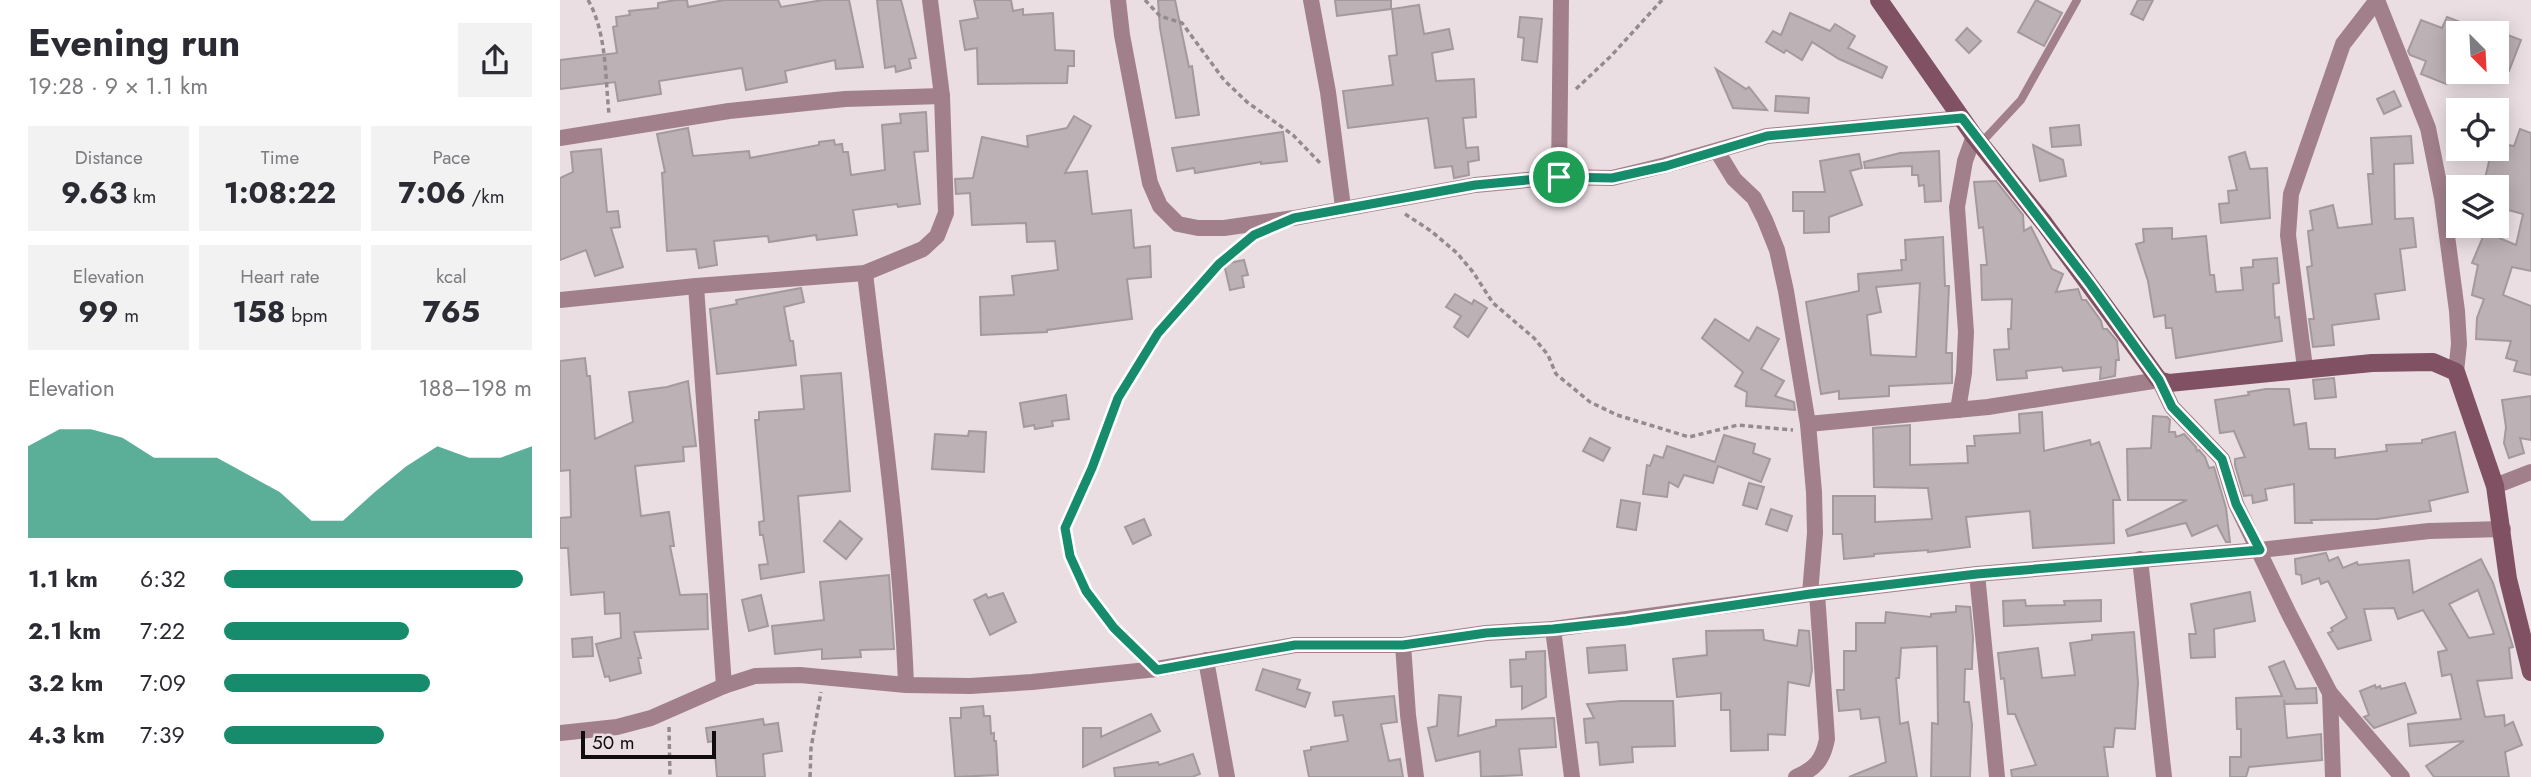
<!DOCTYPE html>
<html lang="en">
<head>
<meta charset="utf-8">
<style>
	body { margin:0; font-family:Jost,sans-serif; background:#f2f2f3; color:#2b2b33; height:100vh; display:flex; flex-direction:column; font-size:26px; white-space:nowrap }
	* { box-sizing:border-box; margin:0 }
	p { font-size:23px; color:#7c7c81 }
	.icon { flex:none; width:38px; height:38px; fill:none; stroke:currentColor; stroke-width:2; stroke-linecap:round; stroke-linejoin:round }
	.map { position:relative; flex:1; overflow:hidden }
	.sheet { display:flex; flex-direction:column; background:#fff; width:560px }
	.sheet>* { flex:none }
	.needle { width:46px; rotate:156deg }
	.tools { position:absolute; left:1886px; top:21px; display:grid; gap:14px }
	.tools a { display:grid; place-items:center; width:63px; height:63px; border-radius:0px; background:#fff; box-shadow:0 4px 18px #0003; font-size:35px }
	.scale { position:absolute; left:21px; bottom:18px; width:135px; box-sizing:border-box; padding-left:7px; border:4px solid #110d0e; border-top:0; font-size:19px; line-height:24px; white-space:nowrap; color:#110d0e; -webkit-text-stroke:5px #eadee2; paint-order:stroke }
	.pin { position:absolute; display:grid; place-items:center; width:60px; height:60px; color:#fff; margin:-30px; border:4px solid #fff; border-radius:50%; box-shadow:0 2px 7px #0007 }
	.round { display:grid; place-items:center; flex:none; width:74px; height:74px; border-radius:0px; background:#f2f2f3 }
	.overview { display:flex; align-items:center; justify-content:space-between; height:119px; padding:0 28px }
	h1 { font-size:38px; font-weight:700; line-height:52px }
	.metrics { display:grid; grid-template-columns:repeat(3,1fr); gap:10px; height:119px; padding:7px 28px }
	.metrics div { display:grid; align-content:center; border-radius:0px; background:#f2f2f3; text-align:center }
	.metrics b { font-size:30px; font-weight:700 }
	.metrics small { font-size:19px; font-weight:400 }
	.metrics p { font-size:19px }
	.chart { height:196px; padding:14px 28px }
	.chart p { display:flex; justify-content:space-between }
	.chart svg { width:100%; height:126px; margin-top:7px; fill:#178c6d; opacity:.7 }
	ul { padding:0 28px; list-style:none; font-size:23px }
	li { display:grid; grid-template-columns:112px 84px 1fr; align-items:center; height:52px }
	li i { height:18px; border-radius:9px; background:#178c6d }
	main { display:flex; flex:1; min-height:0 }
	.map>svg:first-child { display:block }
	.building { fill:#bcb1b5; stroke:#a4999c; stroke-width:2; fill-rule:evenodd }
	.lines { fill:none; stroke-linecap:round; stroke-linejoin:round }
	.path { stroke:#938b8d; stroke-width:3.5; stroke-dasharray:5 3.5; stroke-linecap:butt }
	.lane { stroke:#a1808b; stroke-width:8 }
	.street { stroke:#a1808b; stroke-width:16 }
	.secondary { stroke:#7f5163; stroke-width:18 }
	.route-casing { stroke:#fff; stroke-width:14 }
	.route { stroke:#178c6d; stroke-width:9 }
</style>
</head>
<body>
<main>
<section class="sheet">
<div class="overview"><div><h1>Evening run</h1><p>19:28 · 9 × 1.1 km</p></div><a class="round"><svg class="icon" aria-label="share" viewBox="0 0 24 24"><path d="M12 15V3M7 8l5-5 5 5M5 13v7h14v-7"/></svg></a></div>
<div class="metrics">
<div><p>Distance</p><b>9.63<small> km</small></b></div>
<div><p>Time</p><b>1:08:22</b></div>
<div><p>Pace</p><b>7:06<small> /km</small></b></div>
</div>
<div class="metrics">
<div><p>Elevation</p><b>99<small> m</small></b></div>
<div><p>Heart rate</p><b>158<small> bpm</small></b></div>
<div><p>kcal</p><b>765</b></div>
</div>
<div class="chart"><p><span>Elevation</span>188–198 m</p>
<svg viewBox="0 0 160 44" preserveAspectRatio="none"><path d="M0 44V12L10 6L20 6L30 9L40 16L50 16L60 16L70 22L80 28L90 38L100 38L110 28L120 19L130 12L140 16L150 16L160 12V44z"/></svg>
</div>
<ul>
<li><b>1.1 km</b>6:32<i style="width:97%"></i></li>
<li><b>2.1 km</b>7:22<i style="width:60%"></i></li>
<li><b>3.2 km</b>7:09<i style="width:67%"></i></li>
<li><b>4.3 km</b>7:39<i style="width:52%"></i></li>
</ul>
</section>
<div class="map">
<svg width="1971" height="777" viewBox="0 0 1971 777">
	<rect width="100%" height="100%" fill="#eadee2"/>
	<!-- building -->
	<g class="building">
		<path d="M116 0H127L128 7 164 0H218L221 7 263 0H289L303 67 276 69 275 60 225 71 227 82 186 90 182 68 99 81 101 94 58 101 55 82 0 89V60L57 53 53 27 57 26 56 17 70 15 69 11 98 8V3Z"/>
		<path d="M317 0H341L356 58 349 59 351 68 336 72 335 66 325 68Z"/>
		<path d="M414 0H451L453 11 463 9V15L493 13 495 50 514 51V66H508L507 83 418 84 417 48 405 50 400 21 418 18Z"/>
		<path d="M598 0H615L629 67 632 66 639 115 616 118 600 28Z"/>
		<path d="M775 0H831V9L777 16Z"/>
		<path d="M1476 0 1502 13 1484 46 1458 32Z"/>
		<path d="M1578 0H1593L1583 20 1571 14Z"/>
		<path d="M859 5 864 34 889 29 893 49 872 53 876 81 914 79 916 117 903 118 906 148 918 147 919 160 908 162 909 175 894 178 892 166 875 168 868 118 788 128 783 91 833 85 829 56 837 55 832 9Z"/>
		<path d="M1230 13 1270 31 1275 24 1295 36 1288 48 1327 67 1322 78 1279 59 1252 42 1242 60 1226 50 1224 53 1206 42 1213 31 1221 35Z"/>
		<path d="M960 17 982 19 977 62 962 60 964 38 958 37Z"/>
		<path d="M1887 17 1926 32 1899 33V52L1886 84 1861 74 1866 61 1850 55 1848 51 1861 20 1882 28Z"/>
		<path d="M1407 28 1421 41 1409 53 1396 40Z"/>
		<path d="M1937 31 1961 40 1949 71 1937 66Z"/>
		<path d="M1156 69 1186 89 1189 87 1207 110 1173 108Z"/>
		<path d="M1834 91 1841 106 1824 114 1817 99Z"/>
		<path d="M1216 96 1249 98 1248 113 1215 111Z"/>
		<path d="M366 112 368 151 354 152 360 204 338 207 337 204 293 210 297 235 257 240 256 235 209 242 208 236 154 241 157 265 139 268 136 249 107 251 102 173 105 172 97 134 128 128 133 156 189 151 190 158 259 145V142L274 140 275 145 282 144 283 152H288L291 175 325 170 322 125 341 123 340 114Z"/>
		<path d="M514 116 531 126 505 173 527 171 532 214 571 210 574 248 590 246 591 277 567 279 572 319 487 330V332L421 335 420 297 454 295 452 276 498 270 495 241 467 242 466 223 412 225 410 193 396 194 395 179 413 178 422 137 468 147 467 136 507 128Z"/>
		<path d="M1519 125 1521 145 1492 147 1490 128Z"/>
		<path d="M1960 129 1971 133V271L1952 267 1943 295 1971 306V375L1954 371 1957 361 1946 358 1951 341 1916 339 1917 318 1924 299 1912 295 1918 265 1912 263 1925 232 1956 245 1963 214 1937 207V187H1923L1932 149H1937V143L1954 146Z"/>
		<path d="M723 132 727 161 701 164V162L635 173 634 168 617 171 612 148Z"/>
		<path d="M1851 136 1853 163 1834 164 1835 219 1853 218 1856 247 1840 249 1845 290 1815 294 1819 319 1772 325 1774 345 1753 347 1749 319H1754L1747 267 1752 266 1748 231 1753 230 1750 211 1773 205 1778 228 1812 224 1808 174H1813L1811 138Z"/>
		<path d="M1473 145 1503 160 1506 176 1480 181Z"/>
		<path d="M41 149 47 212 58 211 60 227 51 228 63 267 35 276 26 250 0 260V178L13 172 11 152Z"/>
		<path d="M1379 151 1381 201 1365 202 1364 185 1359 186 1358 175H1352V166L1305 168 1304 162 1340 153Z"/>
		<path d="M1685 152 1690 169 1707 168 1710 218 1661 223 1659 204 1669 203 1668 191 1677 190 1669 157Z"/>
		<path d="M1299 154 1302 168 1290 171 1302 205 1269 217V232L1244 233V211H1233V192H1265L1260 161Z"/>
		<path d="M1436 181 1463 215 1464 231 1471 227 1492 269 1503 274 1496 292 1518 289 1522 300H1526L1541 321 1543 329H1547L1557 341 1559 360H1556L1555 376 1540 379 1541 367 1503 371 1502 367 1466 371 1467 378 1437 380 1434 350 1449 349 1448 329H1451L1452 299 1422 300 1421 265H1427L1423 227 1419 228 1414 182Z"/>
		<path d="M1612 228V239L1646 236 1650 275H1654L1656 292 1683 290 1681 268 1693 267V260L1717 258 1719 283 1713 284 1715 318 1719 317 1722 341 1616 358 1612 328H1606L1605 315 1594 317 1588 281 1576 244 1584 242 1583 229Z"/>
		<path d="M1383 237 1385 286H1389L1386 353H1392V383L1329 386V396L1279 399V391L1261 394 1246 302 1299 291 1298 274 1342 270 1341 260H1346L1345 240ZM1360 283 1356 357 1311 355 1307 315 1321 312 1316 287Z"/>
		<path d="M684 260 688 275 682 276 684 287 670 290 664 264Z"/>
		<path d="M241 288 244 302 224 307 230 341H233L236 365 157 374 150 309 177 304 176 300Z"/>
		<path d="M895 294 912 304 914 300 927 308 908 337 894 327 901 316 886 307Z"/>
		<path d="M1155 319 1189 341 1197 327 1219 339 1201 369 1224 381 1215 396 1234 402 1235 410 1186 406 1187 392 1175 386 1183 372 1142 338Z"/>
		<path d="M25 358 27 376H30L35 439 73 422 69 392 107 387 128 381 136 446 123 447 124 461 75 466 81 516 109 512 114 546H110L120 595 147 594 148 629 74 632 81 658H78L81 673 50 681 49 676 45 677 36 644 61 638 60 613 45 614 44 592 11 595 8 548H0V518L11 517 10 470 0 471V361Z"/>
		<path d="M281 373 290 491 238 496 244 572 201 579 199 565 208 564 203 535H200L199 522 204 521 195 420H199V412L244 409 241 376Z"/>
		<path d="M1774 378 1776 397 1755 399 1753 380Z"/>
		<path d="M1706 389H1729L1734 425 1746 423 1749 449H1775V458L1827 451 1826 445 1862 443V440L1895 432 1908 492 1869 501 1871 511 1817 519 1751 520 1752 523H1735L1734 484 1705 489 1707 500 1693 503 1692 495 1684 496 1675 465V459L1685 457 1674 431 1660 433 1655 400 1689 395 1688 392Z"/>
		<path d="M506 395 509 419 492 421 493 426 475 429 474 425 464 427 460 403Z"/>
		<path d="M1971 396V440L1960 438 1964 453 1949 458 1944 443 1946 427 1942 400Z"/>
		<path d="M1482 412 1484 451 1530 440 1531 445 1539 442 1560 500H1553L1554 543 1473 548 1470 511 1406 517 1410 547 1368 552V550L1314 554V556L1284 559 1282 534H1273V496H1315V522L1372 519 1368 488 1314 487 1313 428 1350 425V465L1408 463 1407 446H1415L1414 436 1460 433 1459 414Z"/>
		<path d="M1593 416 1607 417 1610 420 1609 432H1615L1616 437 1624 434 1636 447 1637 451 1639 450 1645 457 1649 468 1654 467 1666 508 1670 542H1666L1657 525 1632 536 1626 523 1568 536 1566 530 1627 500H1568L1567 449 1591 448Z"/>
		<path d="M409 431 426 432 424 472 372 469 375 434 408 436Z"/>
		<path d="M1164 435 1195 444 1193 453 1210 459 1201 482 1158 466 1153 483 1124 475 1118 487 1109 482 1107 497 1083 494 1087 465 1090 466 1094 455 1103 458 1107 446 1155 462Z"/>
		<path d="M1030 438 1050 448 1043 461 1023 451Z"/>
		<path d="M1189 483 1204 487 1197 509 1183 505Z"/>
		<path d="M1061 500 1080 503 1076 530 1057 527Z"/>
		<path d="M1211 509 1232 516 1227 531 1206 524Z"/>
		<path d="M584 519 591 535 573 544 565 527Z"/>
		<path d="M280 521 302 539 286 559 264 541Z"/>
		<path d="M1766 553 1769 561 1778 557 1783 568 1797 562 1798 565 1849 560 1853 593 1921 559 1933 583 1953 647 1949 648 1952 678 1917 681 1925 717 1944 715 1945 726 1953 722 1962 745 1945 752 1949 777H1874L1866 766 1904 741 1850 746 1848 724 1901 719 1891 674 1882 676 1878 652 1887 650 1863 610 1838 619 1834 608 1804 609 1811 640 1778 649 1768 633 1773 631 1771 628 1787 618 1768 581 1761 584 1759 578 1742 584 1741 575 1736 574 1735 559ZM1918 590 1934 634 1909 638 1889 604Z"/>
		<path d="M329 575 334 649 300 650 301 657 262 659V649L215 654 212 626 264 620 260 582Z"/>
		<path d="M1690 592 1695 621 1654 629 1655 657 1631 658 1629 634H1636L1631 604Z"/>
		<path d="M443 593 456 622 430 635 414 600 426 594 428 598Z"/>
		<path d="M201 595 208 626 189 631 182 600Z"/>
		<path d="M1465 600 1466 606 1505 605 1504 601 1541 600V621L1444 626 1443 601Z"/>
		<path d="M1396 606 1410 607 1413 637 1412 669H1405L1404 702H1409L1412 725 1410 777H1371L1372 723 1378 724 1377 646 1341 648 1339 678H1336L1340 724 1348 722 1357 777H1289L1326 762 1319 717 1301 719 1300 709 1279 711 1277 690H1284V651H1296V623H1325L1326 612 1371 617V614L1396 612Z"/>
		<path d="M1203 630 1204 640 1237 646 1239 630 1249 631 1252 670 1249 686 1228 682 1225 735 1208 734V750L1171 751 1170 710H1161V693L1117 697 1113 659 1147 655 1146 631Z"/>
		<path d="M1574 632 1578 683 1575 729 1555 728 1553 747H1544L1548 777H1452L1451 770 1476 765 1455 714H1448L1444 678 1441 679 1438 653 1478 648 1482 678 1515 675 1510 643 1532 640V635Z"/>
		<path d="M32 637 33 656 13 657 12 639Z"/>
		<path d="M1065 645 1067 670 1029 673 1027 648Z"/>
		<path d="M985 651 986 697 962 709V686L951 687 950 660 966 659V652Z"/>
		<path d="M1724 661 1736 689 1756 688 1757 703 1725 704 1724 700 1727 738 1761 734 1762 760 1689 767 1686 777H1670V757H1681V729H1677L1676 698 1722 696 1709 667Z"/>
		<path d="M703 669 740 680 737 689 750 693 745 707 696 690Z"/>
		<path d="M1845 683 1856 713 1814 728 1804 717 1809 715 1800 691 1815 685 1816 688 1820 686 1821 689Z"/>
		<path d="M879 695 901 697 898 736 936 726V720L994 718 996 747 959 749 962 775 921 777 920 751 876 761 868 728 877 726Z"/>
		<path d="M834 696 837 722 821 724 829 761 840 759 843 777H749L744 751 751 750V747L788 741 783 715 775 716 773 702Z"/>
		<path d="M1061 701H1113L1115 746 1072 747 1073 762 1040 765 1038 742 1026 743 1024 719 1034 718 1027 704Z"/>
		<path d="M423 706 424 716H430L431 734 434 733V741H436L438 775 395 777 390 718H401V708Z"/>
		<path d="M591 714 600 731 523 767V728H541V737Z"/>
		<path d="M203 719 204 725 218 723 222 751 203 754 205 777H157L154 741 148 742 146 728Z"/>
		<path d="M633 754 640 774 632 777H555L554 768 598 762 599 765Z"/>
	</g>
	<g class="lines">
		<!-- path -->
		<g class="path">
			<path d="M28 0C47 33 45 77 49 114"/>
			<path d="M585 0 600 16 622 23 664 80 687 102 733 135 762 165"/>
			<path d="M1016 89 1051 56 1102 0"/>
			<path d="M845 214 871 231 897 253 913 272 933 303 974 338 988 355 996 374 1030 402 1057 415 1129 437 1178 425 1233 430"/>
			<path d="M580 654 554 628 526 591 510 556 505 528 532 469 558 398 598 333 659 264 685 242"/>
			<path d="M109 727 110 777"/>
			<path d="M250 777 251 748 261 692"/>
		</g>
		<!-- lane -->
		<path class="lane" d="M1421 143 1461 100 1517 0"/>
		<!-- street -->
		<g class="street">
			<path d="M558 0 562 35 590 183 600 206 618 224 638 228H664L734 218 915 185 999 177 1052 178 1106 165 1207 136 1402 118"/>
			<path d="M751 0 768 92 783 207"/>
			<path d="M1817 0 1868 128 1882 198 1897 311 1899 344 1896 372"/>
			<path d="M0 138 169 111 285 99 382 96"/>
			<path d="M1157 151 1174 179 1194 198 1205 220 1217 250 1226 291 1248 424 1254 492 1255 533 1250 594"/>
			<path d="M999 177 1001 0"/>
			<path d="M305 273C321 410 341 548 346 685"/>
			<path d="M136 286 164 686"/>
			<path d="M0 300 136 286 305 273 363 249 377 236 386 213 382 96 370 0"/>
			<path d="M1745 368 1728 235 1731 194 1783 44 1817 0"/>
			<path d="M1398 410 1404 373 1406 332 1397 207 1405 161 1414 136"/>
			<path d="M1248 424 1428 407 1599 380 1612 407 1662 459 1676 504 1729 614 1770 693 1842 777"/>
			<path d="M1935 486 1971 472"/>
			<path d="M1580 559 1604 777"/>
			<path d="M1417 574 1437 777"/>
			<path d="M993 629 1012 777"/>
			<path d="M843 645 848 715 856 777"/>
			<path d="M646 660 667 777"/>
			<path d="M1770 693 1773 777"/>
			<path d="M0 733 57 727 91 718 164 686 195 676 240 675 346 685 410 686 472 682 597 669 735 645H843L926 633 993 629 1250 594 1417 574 1700 550 1869 531 1943 529"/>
			<path d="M1236 777C1255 769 1263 760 1267 739L1257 593"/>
		</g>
		<!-- secondary -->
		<path class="secondary" d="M1319 0 1414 136 1484 223 1599 380 1609 383 1812 363 1873 362 1896 372 1935 486 1948 579 1971 672"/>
	</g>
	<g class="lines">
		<!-- route casing -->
		<g class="route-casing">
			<path id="route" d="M1402 118 1530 284 1599 380 1612 407 1662 459 1676 504 1700 550 1417 574 1250 594 1066 621 993 629 926 633 843 645H735L597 670 554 628 526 591 510 556 505 528 532 468 558 398 598 333 659 264 694 235 734 218 915 185 999 177 1052 178 1106 166 1207 136Z"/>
		</g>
		<!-- route -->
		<use href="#route" class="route"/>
	</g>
</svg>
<div class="tools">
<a><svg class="needle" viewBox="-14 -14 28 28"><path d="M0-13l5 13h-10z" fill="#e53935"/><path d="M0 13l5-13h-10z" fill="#7c7c81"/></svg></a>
<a><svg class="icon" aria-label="locate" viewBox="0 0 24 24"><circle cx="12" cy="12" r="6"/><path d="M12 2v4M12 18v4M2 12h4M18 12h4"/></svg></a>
<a><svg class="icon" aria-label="layers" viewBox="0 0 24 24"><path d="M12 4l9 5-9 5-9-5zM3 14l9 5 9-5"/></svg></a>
</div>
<div class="scale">50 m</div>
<div class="pin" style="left:999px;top:177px;background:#1e9e55"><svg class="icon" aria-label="arrive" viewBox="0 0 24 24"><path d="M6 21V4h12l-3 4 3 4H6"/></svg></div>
</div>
</main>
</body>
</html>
